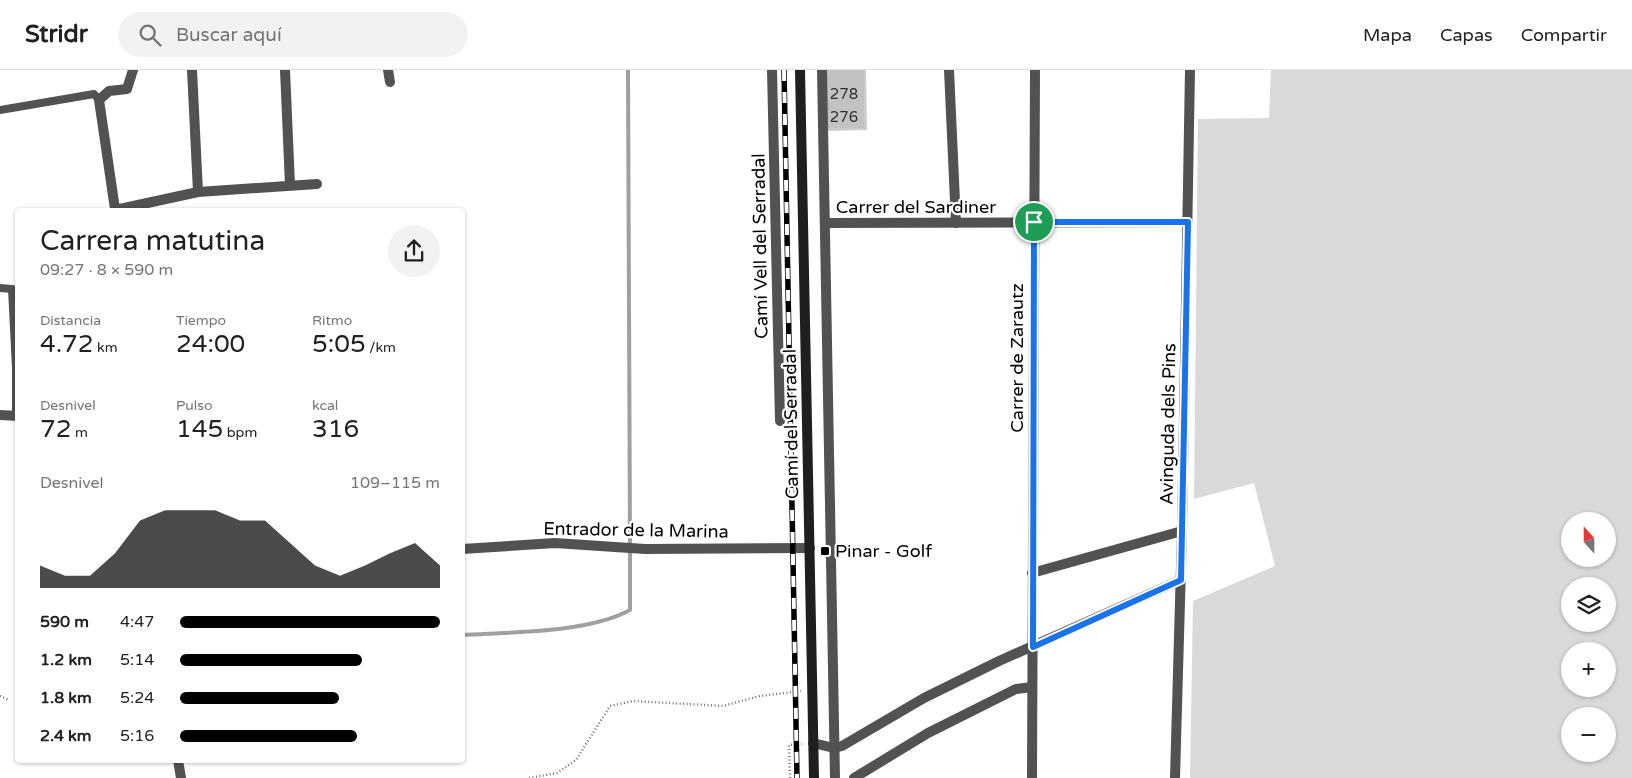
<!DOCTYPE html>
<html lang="es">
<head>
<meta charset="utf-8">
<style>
	body { margin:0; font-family:"Varela Round",sans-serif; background:#f2f2f2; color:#202124; height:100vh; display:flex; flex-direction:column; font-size:19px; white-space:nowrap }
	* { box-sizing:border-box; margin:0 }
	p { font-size:16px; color:#757577 }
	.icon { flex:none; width:28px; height:28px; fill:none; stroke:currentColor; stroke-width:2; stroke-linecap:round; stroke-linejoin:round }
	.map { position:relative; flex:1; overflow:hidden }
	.side { position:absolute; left:15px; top:138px; width:450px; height:555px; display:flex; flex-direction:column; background:#fff; border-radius:5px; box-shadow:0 1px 4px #0004 }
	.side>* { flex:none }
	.needle { width:32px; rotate:339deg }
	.fabs { position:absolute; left:1561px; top:442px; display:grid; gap:10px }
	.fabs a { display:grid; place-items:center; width:55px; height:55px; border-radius:50%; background:#fff; box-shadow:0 1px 4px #0004; font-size:25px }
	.pin { position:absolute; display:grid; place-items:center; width:42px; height:42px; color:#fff; margin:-21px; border:2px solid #fff; border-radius:50%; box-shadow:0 1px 5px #0007 }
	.round { display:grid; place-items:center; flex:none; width:52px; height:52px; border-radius:26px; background:#f2f2f2 }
	.headline { display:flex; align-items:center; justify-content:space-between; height:85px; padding:0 25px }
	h1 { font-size:28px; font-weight:600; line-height:38px }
	.figures { display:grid; grid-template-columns:repeat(3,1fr); gap:8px; height:85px; padding:5px 25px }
	.figures div { display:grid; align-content:center }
	.figures b { font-size:25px; font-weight:600 }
	.figures small { font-size:14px; font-weight:400 }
	.figures p { font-size:14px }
	.chart { height:140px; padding:10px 25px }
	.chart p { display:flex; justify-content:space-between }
	.chart svg { width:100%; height:90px; margin-top:5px; fill:#000; opacity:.7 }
	ul { padding:0 25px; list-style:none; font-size:16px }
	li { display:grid; grid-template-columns:80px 60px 1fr; align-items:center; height:38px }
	li i { height:12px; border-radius:6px; background:#000 }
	header { display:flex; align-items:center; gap:30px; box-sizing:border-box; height:70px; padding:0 25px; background:#fff; border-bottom:1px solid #e0e0e0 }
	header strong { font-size:24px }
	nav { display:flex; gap:28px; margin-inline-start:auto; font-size:18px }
	.search { width:350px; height:45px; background:#f2f2f2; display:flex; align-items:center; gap:12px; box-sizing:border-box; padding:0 18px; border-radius:28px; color:#757577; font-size:19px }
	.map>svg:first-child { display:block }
	.green { fill:#d9d9d9; fill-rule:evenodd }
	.shadow { fill:#0003 }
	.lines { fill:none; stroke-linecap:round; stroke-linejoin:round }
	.stream { stroke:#a0a0a0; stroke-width:4 }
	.building { fill:#c2c2c2 }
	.path { stroke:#747474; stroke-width:2.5; stroke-dasharray:1 2.5; stroke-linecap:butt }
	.lane { stroke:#525252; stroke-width:8 }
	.street { stroke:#525252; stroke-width:10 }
	.secondary { stroke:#1f1f1f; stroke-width:10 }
	.rail-casing { stroke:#000; stroke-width:5.5 }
	.rail { stroke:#fff; stroke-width:4; stroke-dasharray:11; stroke-linecap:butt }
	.route-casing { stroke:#fff; stroke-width:10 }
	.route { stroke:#1a73e8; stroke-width:6 }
	.poi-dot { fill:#000; stroke:#fff; stroke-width:2 }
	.labels { text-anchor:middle; stroke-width:4.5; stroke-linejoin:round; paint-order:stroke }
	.number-label { font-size:15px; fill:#303030 }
	.street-label { font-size:18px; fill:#000; stroke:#fff }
	.poi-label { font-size:18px; fill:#000; stroke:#fff; text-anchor:start }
</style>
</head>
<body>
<header>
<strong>Stridr</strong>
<div class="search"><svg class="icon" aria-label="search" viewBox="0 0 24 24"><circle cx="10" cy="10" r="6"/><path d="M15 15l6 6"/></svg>Buscar aquí</div>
<nav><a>Mapa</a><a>Capas</a><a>Compartir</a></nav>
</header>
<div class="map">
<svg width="1632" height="708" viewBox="0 0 1632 708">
	<rect width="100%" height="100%" fill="#fff"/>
	<!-- green -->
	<path class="green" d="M1271 0H1632V708H1190L1193 531 1275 496 1254 413 1194 429 1198 49 1269 48ZM1570 451H1608V489H1570ZM1570 516H1608V554H1570ZM1570 581H1608V619H1570ZM1570 646H1608V684H1570Z"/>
	<!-- shadow -->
	<path class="shadow" d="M825 0H866L867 60 829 61 826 58Z"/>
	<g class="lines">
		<!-- stream -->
		<g class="stream">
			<path d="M628 0 630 474"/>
			<path d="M462 565C511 562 588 563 630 540V484"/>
		</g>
	</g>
	<!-- building -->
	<path class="building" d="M824 0H864V58H825Z"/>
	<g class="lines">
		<!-- path -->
		<g class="path">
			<path d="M0 626 9 630"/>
			<path d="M529 708 557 703 576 690 610 636 633 631 723 636 760 626 801 621"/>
			<path d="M790 708 789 675 802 674"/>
		</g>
		<!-- lane -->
		<g class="lane">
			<path d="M0 40 94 24 99 30"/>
			<path d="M0 218 12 219 16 298V346"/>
		</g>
		<!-- street -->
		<g class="street">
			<path d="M192 0 198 122"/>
			<path d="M285 0 290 115"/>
			<path d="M388 0 390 12"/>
			<path d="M772 0 780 351"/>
			<path d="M822 0 835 708"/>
			<path d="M949 0 956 153"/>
			<path d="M115 139 99 30 109 21 127 19 133 0"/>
			<path d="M115 140 198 122 317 114"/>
			<path d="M825 153 1188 152"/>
			<path d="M0 345 18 346"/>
			<path d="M462 479 555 473 645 479 810 478"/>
			<path d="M1032 503 1182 461"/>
			<path d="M813 673 834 678 842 676 924 628 999 591 1181 510"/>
			<path d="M178 690 181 708"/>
			<path d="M854 708 928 663 1016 619 1032 617"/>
			<path d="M1032 708 1035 0"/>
			<path d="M1175 708 1182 461 1190 0"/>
		</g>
		<!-- secondary -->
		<path class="secondary" d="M800 0 814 708"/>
		<!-- rail casing -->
		<g class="rail-casing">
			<path id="rail" d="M784 0 797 708"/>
		</g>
		<!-- rail -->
		<use href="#rail" class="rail"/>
	</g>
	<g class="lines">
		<!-- route casing -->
		<g class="route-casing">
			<path id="route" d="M1034 152H1188L1181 510 1033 577Z"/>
		</g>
		<!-- route -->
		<use href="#route" class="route"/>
	</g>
	<!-- markers -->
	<rect class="poi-dot" x="820" y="476" width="10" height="10" rx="2.5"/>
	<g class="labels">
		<!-- number labels -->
		<g class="number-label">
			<text x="844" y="29">278</text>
			<text x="844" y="52">276</text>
		</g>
		<!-- street labels -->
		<g class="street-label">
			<text x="916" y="143">Carrer del Sardiner</text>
			<text transform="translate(760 176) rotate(-91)" y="6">Camí Vell del Serradal</text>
			<text transform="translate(1017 288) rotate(-90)" y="6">Carrer de Zarautz</text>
			<text transform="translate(791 354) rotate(-91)" y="6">Camí del Serradal</text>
			<text transform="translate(1168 354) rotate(-89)" y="6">Avinguda dels Pins</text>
			<text transform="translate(636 460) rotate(1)" y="6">Entrador de la Marina</text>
		</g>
		<!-- poi labels -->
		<g class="poi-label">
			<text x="835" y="487">Pinar - Golf</text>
		</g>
	</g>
</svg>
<div class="fabs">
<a><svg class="needle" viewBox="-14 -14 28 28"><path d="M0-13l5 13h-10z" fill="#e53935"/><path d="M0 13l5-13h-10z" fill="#757577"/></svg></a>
<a><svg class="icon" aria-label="layers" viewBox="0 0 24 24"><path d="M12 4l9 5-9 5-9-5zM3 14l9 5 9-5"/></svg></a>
<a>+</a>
<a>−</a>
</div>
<div class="pin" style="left:1034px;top:152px;background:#1e9e55"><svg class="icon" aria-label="arrive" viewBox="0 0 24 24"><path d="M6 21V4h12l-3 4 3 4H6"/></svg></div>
<section class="side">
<div class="headline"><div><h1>Carrera matutina</h1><p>09:27 · 8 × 590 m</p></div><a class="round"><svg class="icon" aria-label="share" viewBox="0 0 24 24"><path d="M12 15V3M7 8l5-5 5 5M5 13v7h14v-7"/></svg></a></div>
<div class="figures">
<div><p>Distancia</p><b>4.72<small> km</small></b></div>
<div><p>Tiempo</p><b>24:00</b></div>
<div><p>Ritmo</p><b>5:05<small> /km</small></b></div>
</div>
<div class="figures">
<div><p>Desnivel</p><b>72<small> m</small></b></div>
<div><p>Pulso</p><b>145<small> bpm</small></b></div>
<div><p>kcal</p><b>316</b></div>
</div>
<div class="chart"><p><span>Desnivel</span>109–115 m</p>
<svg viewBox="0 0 160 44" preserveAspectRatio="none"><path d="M0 44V33L10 38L20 38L30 27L40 11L50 6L60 6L70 6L80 11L90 11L100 22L110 33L120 38L130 33L140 27L150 22L160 33V44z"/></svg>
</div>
<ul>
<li><b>590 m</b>4:47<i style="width:100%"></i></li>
<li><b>1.2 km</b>5:14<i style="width:70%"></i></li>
<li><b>1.8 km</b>5:24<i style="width:61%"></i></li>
<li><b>2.4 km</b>5:16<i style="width:68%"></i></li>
</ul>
</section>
</div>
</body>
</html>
